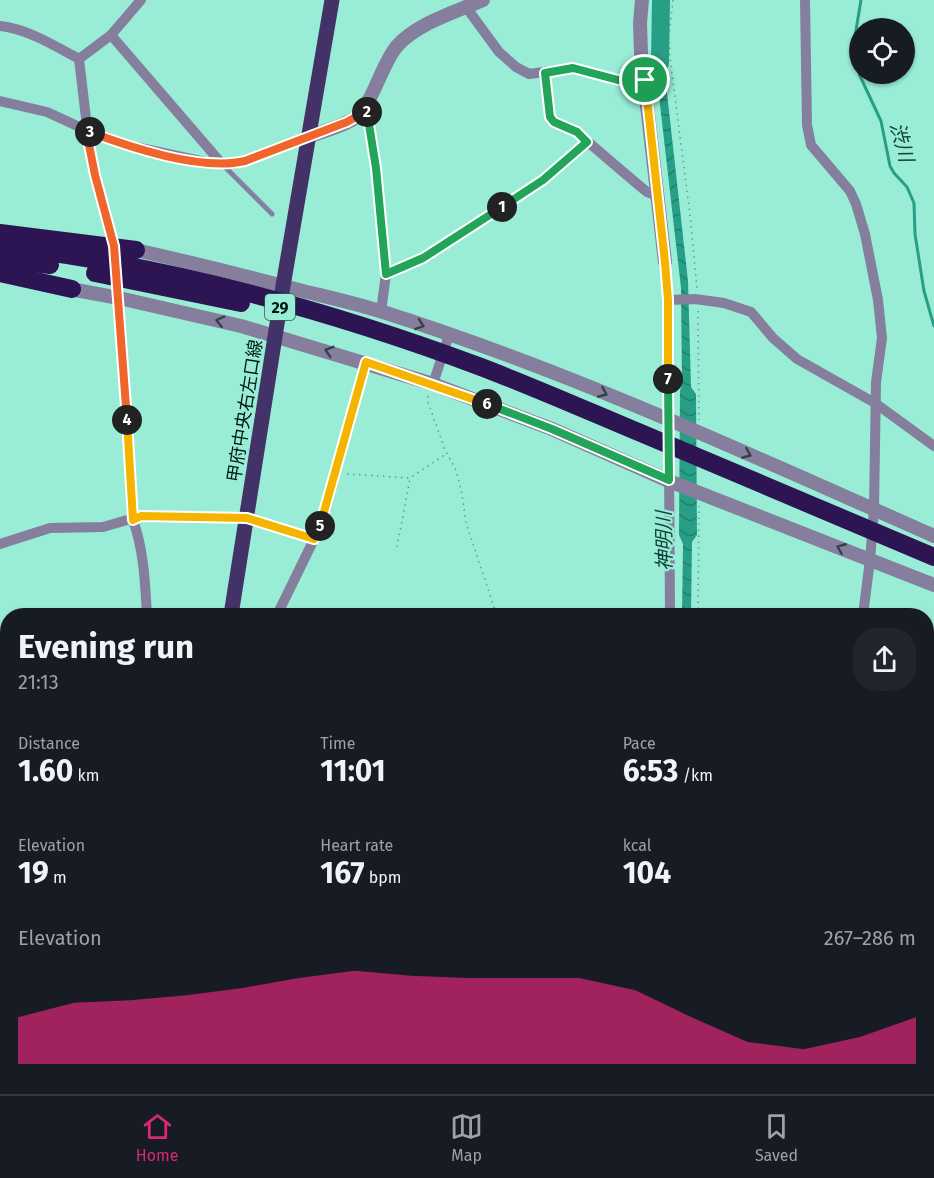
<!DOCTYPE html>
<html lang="en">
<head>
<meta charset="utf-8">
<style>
	body { margin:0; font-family:"Fira Sans","Noto Sans JP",sans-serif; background:#20242c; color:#f1f3f6; height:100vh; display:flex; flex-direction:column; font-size:22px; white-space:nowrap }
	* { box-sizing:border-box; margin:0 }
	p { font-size:20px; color:#9ea1a6 }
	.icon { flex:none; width:33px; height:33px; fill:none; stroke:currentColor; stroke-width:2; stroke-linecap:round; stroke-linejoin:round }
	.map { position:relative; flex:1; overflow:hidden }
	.drawer { position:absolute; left:0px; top:608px; width:934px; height:488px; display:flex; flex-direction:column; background:#171b24; border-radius:24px 24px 0 0; box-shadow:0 2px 4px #0004 }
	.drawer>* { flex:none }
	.fabs { position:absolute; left:849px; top:18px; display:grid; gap:12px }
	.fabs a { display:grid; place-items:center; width:66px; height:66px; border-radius:50%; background:#171b24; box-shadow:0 2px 4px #0004; font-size:30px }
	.pin { position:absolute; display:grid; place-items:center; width:51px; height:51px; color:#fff; margin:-26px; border:3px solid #fff; border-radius:50%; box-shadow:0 2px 6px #0007 }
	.km { position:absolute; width:30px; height:30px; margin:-15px; border-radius:50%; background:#222; color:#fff; font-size:16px; line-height:30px; text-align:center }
	.round { display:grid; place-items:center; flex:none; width:63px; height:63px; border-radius:24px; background:#20242c }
	.headline { display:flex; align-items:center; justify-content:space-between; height:102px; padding:0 18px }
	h1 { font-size:33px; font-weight:700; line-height:45px }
	.metrics { display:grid; grid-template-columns:repeat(3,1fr); gap:9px; height:102px; padding:6px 18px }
	.metrics div { display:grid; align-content:center }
	.metrics b { font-size:30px; font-weight:700 }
	.metrics small { font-size:16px; font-weight:400 }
	.metrics p { font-size:16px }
	.chart { height:168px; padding:12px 18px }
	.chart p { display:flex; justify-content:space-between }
	.chart svg { width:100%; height:108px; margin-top:6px; fill:#db2777; opacity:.7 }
	.tab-bar { display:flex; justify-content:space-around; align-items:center; height:84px; border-top:2px solid #363941; background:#171b24; font-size:16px; color:#9ea1a6 }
	.tab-bar a { display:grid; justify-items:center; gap:3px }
	.tab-bar .current { color:#db2777 }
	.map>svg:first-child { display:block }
	.water { fill:url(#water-waves) }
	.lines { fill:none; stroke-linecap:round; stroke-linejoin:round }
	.stream { stroke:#279e86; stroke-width:3 }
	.river { stroke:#279e86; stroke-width:18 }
	.path { stroke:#5f9c8c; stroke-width:1.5; stroke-dasharray:1.5 4.5; stroke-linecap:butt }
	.service { stroke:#857e9d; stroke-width:5 }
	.minor { stroke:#857e9d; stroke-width:10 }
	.tertiary { stroke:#857e9d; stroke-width:14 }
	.primary { stroke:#433268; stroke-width:15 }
	.motorway { stroke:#2d1554; stroke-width:18 }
	.motorway-bridge { stroke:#2d1554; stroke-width:18 }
	.oneway { stroke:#35414a }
	.split-1-casing { stroke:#fff; stroke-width:12 }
	.split-2-casing { stroke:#fff; stroke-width:12 }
	.split-3-casing { stroke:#fff; stroke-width:12 }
	.split-4-casing { stroke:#fff; stroke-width:12 }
	.split-5-casing { stroke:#fff; stroke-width:12 }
	.split-6-casing { stroke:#fff; stroke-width:12 }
	.split-7-casing { stroke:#fff; stroke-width:12 }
	.split-8-casing { stroke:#fff; stroke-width:12 }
	.split-1 { stroke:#22a559; stroke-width:8 }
	.split-2 { stroke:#22a559; stroke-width:8 }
	.split-3 { stroke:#f0652b; stroke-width:8 }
	.split-4 { stroke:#f0652b; stroke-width:8 }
	.split-5 { stroke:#f5b400; stroke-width:8 }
	.split-6 { stroke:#f5b400; stroke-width:8 }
	.split-7 { stroke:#22a559; stroke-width:8 }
	.split-8 { stroke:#f5b400; stroke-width:8 }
	.labels { text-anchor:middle; stroke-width:4.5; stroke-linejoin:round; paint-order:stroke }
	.shield { fill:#99edd7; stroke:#2e584d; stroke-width:1.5 }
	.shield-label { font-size:16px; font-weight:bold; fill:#001812 }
	.street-label { font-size:18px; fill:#001812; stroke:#99edd7 }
	.water-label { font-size:20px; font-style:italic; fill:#134339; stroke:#99edd7 }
</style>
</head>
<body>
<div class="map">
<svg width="934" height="1094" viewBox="0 0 934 1094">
	<defs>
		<pattern id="water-waves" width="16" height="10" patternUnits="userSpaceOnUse" patternTransform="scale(1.5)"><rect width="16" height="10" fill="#279e86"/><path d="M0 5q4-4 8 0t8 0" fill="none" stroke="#1f806c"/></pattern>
	</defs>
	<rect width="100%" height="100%" fill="#99edd7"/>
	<!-- water -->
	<path class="water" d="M654 38H663L664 66 688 281 691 387 696 394 697 535 692 542 691 615H682L683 544 679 535 680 391 682 383 681 288 655 61Z"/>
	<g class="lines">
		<!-- stream -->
		<path class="stream" d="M861 0 854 42 855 59 860 76 881 121 890 166 894 173 907 187 914 203 915 234 924 291 934 326"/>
		<!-- river -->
		<g class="river">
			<path d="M660 63 661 0"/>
			<path d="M679 1094V1088"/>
		</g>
		<!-- path -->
		<g class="path">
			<path d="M673 0 669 36 670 58 690 215 697 288"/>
			<path d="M698 311 699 420"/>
			<path d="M428 396V402L445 450 456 470 462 494 466 523 495 610 501 615"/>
			<path d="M347 474 410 478 446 454"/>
			<path d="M397 547 410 479"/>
			<path d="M698 615 699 506"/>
			<path d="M927 979 934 977"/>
			<path d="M438 1094 441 1088"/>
			<path d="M824 1094 831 1088"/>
		</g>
		<!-- service -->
		<g class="service">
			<path d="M223 165 272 214"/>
			<path d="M0 774 8 775"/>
		</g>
		<!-- minor -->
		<g class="minor">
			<path d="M805 0 807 125 811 145 850 191 856 204 865 234 878 300 882 338 876 382 874 509 870 560 863 615"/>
			<path d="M466 7 499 52 516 67 529 74 573 68 618 80H645"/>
			<path d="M0 26C28 29 55 46 79 59L90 152 115 250"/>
			<path d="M111 35 222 164"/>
			<path d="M79 59 111 35 141 0"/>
			<path d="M545 73 550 117C558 126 570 126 579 134 601 153 624 173 647 192L658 196"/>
			<path d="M0 101 47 112 86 130 131 146 210 163 233 164 245 161 308 137"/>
			<path d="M364 107 368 114 376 168 386 274 381 312"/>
			<path d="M665 262 668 300 670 615"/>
			<path d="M386 274 423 258 543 180 587 142"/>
			<path d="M117 275 133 520C144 551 145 582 147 615"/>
			<path d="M668 300 695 299 724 303 751 312 773 338 797 359 875 403 934 446"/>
			<path d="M433 384 449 335"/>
			<path d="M0 544 50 528 103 527 141 516 247 518 314 539"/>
			<path d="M277 615 322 523 366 362"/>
			<path d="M927 731 934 735"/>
			<path d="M927 891 934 890"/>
			<path d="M0 942 8 941"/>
			<path d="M761 1088V1094"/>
			<path d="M78 1094 80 1088"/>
			<path d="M332 1094 334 1088"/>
			<path d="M661 1094V1088"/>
		</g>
		<!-- tertiary -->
		<g class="tertiary">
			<path d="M642 0 640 23 641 53 665 262"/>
			<path d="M308 137C323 131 342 127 355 118 373 104 381 65 397 46 418 23 455 12 483 0"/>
			<path d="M127 248C185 261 242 275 299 290 327 297 355 303 383 312 572 372 753 456 934 536"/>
			<path d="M65 288 119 298 241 326 433 384 552 429 669 481 934 585"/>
		</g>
		<!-- primary -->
		<g class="primary">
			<path d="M231 615 283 286 332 0"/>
			<path d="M157 1094 158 1088"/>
		</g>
		<!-- motorway -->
		<g class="motorway">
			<path d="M0 233 136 250"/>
			<path d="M0 273 72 289"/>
		</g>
		<!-- motorway-bridge -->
		<g class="motorway-bridge">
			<path d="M0 246C164 265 326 309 481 367 539 389 597 415 655 439 748 478 841 518 934 557"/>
			<path d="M0 259 50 265"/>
			<path d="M95 273 241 303"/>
		</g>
	</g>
	<!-- one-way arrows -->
	<defs><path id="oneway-chevron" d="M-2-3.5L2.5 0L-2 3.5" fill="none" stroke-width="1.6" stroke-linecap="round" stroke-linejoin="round" transform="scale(1.5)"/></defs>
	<g class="oneway">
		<use href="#oneway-chevron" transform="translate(220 321) rotate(-167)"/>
		<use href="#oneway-chevron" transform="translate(420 325) rotate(19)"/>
		<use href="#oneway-chevron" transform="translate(329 351) rotate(-163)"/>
		<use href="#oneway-chevron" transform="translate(603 393) rotate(23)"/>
		<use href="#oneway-chevron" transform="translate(747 454) rotate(23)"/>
		<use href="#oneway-chevron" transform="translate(841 548) rotate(-158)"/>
	</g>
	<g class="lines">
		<!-- split-1 casing -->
		<g class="split-1-casing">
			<path id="split-1" d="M502 207 543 180 587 142 577 132 554 122 550 117 545 73 573 68 618 80H645"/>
		</g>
		<!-- split-2 casing -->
		<g class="split-2-casing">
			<path id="split-2" d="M367 112 376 168 386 274 423 258 502 207"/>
		</g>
		<!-- split-3 casing -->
		<g class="split-3-casing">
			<path id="split-3" d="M90 132C132 148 201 171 245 161L347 122 354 118 364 107 367 112"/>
		</g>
		<!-- split-4 casing -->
		<g class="split-4-casing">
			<path id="split-4" d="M90 132 86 130 95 175 114 246 127 420"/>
		</g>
		<!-- split-5 casing -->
		<g class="split-5-casing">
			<path id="split-5" d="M127 420 133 520 141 516 247 518 314 539 320 526"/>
		</g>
		<!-- split-6 casing -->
		<g class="split-6-casing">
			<path id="split-6" d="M320 526 366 362 487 404"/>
		</g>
		<!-- split-7 casing -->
		<g class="split-7-casing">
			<path id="split-7" d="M487 404 552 429 669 480 668 379"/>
		</g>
		<!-- split-8 casing -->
		<g class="split-8-casing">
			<path id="split-8" d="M645 80 665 262 668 300V379"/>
		</g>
		<!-- split-1 -->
		<use href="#split-1" class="split-1"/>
		<!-- split-2 -->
		<use href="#split-2" class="split-2"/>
		<!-- split-3 -->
		<use href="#split-3" class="split-3"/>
		<!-- split-4 -->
		<use href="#split-4" class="split-4"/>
		<!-- split-5 -->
		<use href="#split-5" class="split-5"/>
		<!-- split-6 -->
		<use href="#split-6" class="split-6"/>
		<!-- split-7 -->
		<use href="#split-7" class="split-7"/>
		<!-- split-8 -->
		<use href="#split-8" class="split-8"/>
	</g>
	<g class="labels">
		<!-- shield labels -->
		<rect class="shield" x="265" y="294" width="30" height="26" rx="4.5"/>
		<g class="shield-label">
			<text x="280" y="313">29</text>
		</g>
		<!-- street labels -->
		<g class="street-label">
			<text transform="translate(245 411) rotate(-81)" y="6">甲府中央右左口線</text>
		</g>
		<!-- water labels -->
		<g class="water-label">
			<text transform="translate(902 142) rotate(75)" y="7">渋川</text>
			<text transform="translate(664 541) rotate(-91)" y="7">神明川</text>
		</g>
	</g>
</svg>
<div class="fabs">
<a><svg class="icon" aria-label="locate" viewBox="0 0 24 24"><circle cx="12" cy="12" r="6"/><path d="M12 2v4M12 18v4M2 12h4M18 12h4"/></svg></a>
</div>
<div class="pin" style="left:645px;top:80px;background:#1e9e55"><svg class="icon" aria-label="arrive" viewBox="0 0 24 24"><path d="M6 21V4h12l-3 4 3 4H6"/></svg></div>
<b class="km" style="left:502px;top:207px">1</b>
<b class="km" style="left:367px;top:112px">2</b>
<b class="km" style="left:90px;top:132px">3</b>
<b class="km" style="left:127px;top:420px">4</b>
<b class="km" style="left:320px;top:526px">5</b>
<b class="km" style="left:487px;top:404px">6</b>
<b class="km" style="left:668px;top:379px">7</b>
<section class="drawer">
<div class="headline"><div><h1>Evening run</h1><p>21:13</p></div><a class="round"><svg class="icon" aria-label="share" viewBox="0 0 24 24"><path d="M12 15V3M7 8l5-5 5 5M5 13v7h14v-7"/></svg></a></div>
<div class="metrics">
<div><p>Distance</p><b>1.60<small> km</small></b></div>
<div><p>Time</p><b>11:01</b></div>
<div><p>Pace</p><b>6:53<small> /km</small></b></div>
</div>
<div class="metrics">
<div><p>Elevation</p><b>19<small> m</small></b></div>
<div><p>Heart rate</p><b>167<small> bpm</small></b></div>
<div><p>kcal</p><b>104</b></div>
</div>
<div class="chart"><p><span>Elevation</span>267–286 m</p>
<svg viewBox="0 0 160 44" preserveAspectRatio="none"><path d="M0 44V25L10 19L20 18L30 16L40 13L50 9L60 6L70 8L80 9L90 9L100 9L110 14L120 25L130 35L140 38L150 33L160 25V44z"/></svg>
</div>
</section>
</div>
<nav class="tab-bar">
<a class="current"><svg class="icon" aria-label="home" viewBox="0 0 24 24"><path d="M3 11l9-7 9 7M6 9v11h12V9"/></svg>Home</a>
<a><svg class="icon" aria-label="map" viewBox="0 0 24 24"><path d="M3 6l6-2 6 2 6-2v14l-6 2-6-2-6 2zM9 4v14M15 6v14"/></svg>Map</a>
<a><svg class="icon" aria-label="saved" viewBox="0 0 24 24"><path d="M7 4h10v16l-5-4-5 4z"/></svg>Saved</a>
</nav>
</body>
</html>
